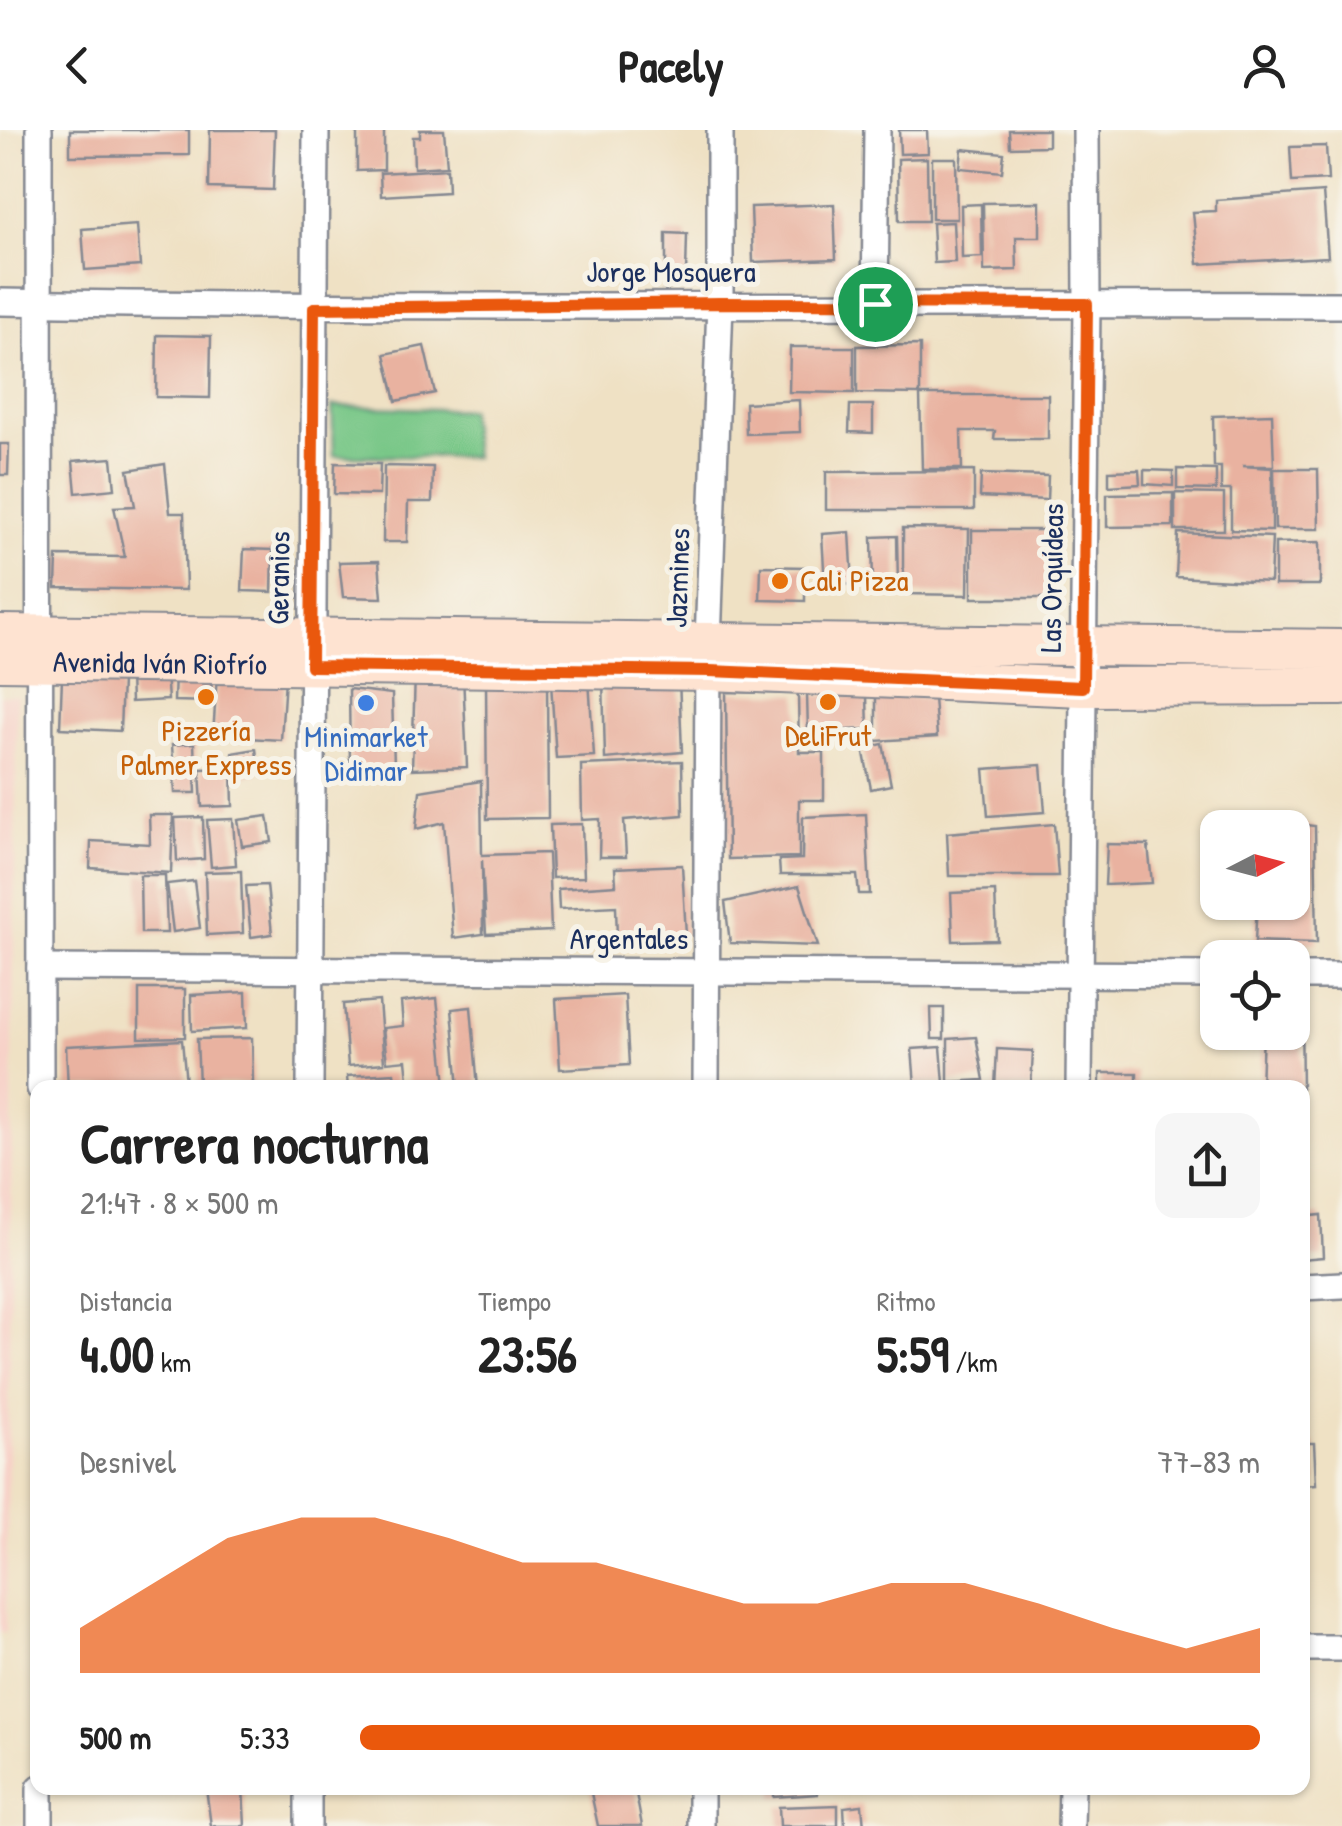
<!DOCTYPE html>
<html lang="es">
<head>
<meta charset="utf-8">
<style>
	body { margin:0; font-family:"Patrick Hand",sans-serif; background:#f6f6f6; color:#222; height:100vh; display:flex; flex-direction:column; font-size:38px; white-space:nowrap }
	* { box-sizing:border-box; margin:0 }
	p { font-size:32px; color:#767676 }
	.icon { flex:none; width:55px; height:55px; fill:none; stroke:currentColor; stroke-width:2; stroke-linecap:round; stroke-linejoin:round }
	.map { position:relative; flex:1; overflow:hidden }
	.panel { position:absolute; left:30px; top:950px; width:1280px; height:715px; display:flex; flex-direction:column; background:#fff; border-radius:20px; box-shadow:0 2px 8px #0004 }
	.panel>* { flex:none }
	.needle { width:65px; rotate:84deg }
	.tools { position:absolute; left:1200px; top:680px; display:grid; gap:20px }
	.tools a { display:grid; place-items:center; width:110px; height:110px; border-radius:20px; background:#fff; box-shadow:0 2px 8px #0004; font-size:50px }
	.pin { position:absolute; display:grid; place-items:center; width:85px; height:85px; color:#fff; margin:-42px; border:5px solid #fff; border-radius:50%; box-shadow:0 2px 10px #0007 }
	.round { display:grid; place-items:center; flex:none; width:105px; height:105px; border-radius:20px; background:#f6f6f6 }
	.headline { display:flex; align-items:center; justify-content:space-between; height:170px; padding:0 50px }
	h1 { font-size:55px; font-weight:700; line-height:75px }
	.stats { display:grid; grid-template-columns:repeat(3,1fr); gap:15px; height:170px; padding:10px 50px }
	.stats div { display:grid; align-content:center }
	.stats b { font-size:50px; font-weight:700 }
	.stats small { font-size:28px; font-weight:400 }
	.stats p { font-size:28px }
	.chart { height:280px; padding:20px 50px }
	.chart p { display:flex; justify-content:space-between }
	.chart svg { width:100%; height:180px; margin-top:10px; fill:#ea580c; opacity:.7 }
	ul { padding:0 50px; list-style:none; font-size:32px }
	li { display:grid; grid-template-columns:160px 120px 1fr; align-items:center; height:75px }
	li i { height:25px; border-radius:12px; background:#ea580c }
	header { display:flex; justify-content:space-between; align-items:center; height:130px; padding:0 50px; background:#fff; font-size:45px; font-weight:700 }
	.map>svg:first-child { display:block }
	.built { fill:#f7d1c8 }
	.green { fill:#79c788; stroke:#4a7b73; stroke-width:2.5 }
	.building { fill:#e9b2a0 }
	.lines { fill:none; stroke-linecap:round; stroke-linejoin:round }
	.minor-casing { stroke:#858891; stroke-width:30 }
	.secondary-casing { stroke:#858891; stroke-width:42 }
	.minor { stroke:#fff; stroke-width:25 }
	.secondary { stroke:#fee3d1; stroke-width:38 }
	.route-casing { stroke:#fff; stroke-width:20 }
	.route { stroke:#ea580c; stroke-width:12 }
	.food-dot { fill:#e8710a; stroke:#f7f3e8; stroke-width:4 }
	.shop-dot { fill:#3f7fe0; stroke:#f7f3e8; stroke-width:4 }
	.labels { text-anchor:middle; stroke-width:10; stroke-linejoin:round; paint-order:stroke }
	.street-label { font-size:30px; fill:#1b2f5e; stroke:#f7f3e8 }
	.food-label { font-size:30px; fill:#c56008; stroke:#f7f3e8 }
	.shop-label { font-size:30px; fill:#366cbe; stroke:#f7f3e8 }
</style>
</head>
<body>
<header><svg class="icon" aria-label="back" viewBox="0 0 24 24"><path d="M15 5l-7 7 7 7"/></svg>Pacely<svg class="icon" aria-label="person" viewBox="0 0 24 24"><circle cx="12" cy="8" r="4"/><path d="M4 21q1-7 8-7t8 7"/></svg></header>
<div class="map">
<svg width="1342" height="1696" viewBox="0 0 1342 1696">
	<rect width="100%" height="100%" fill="#f7f3e8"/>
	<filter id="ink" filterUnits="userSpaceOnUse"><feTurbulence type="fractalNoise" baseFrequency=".01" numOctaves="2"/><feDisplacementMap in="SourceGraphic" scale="20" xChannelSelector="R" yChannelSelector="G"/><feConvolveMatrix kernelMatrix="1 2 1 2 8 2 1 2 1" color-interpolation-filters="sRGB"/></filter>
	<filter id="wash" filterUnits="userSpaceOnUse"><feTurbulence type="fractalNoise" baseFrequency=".0048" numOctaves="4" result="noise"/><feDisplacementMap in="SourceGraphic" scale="40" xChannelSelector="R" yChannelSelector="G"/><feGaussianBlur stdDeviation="2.25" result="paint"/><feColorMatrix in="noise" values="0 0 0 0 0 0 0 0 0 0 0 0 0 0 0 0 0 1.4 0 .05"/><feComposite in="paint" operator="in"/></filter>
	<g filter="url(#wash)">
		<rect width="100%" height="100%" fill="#efe1c4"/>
		<!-- built -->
		<path class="built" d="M0 565H17L6 1503H0Z"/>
		<!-- green -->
		<path class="green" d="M332 276 469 280 474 327 334 326Z"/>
		<g id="blocks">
			<!-- building -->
			<g class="building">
				<path d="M70 0H189V25L70 26Z"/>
				<path d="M210 0H275L273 60 209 58Z"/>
				<path d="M357 0H384V40L357 41Z"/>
				<path d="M420 0H444L447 36 414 38 413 7H420Z"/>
				<path d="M899 0H927L928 23 900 24Z"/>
				<path d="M1009 0H1048V16L1010 17Z"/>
				<path d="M1326 16 1328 50 1292 52 1290 17Z"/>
				<path d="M962 19 1004 23 1002 42 960 38Z"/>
				<path d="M927 28 928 91H899L898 29Z"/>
				<path d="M932 28H956L957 89H932Z"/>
				<path d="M447 39 448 62 381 66 380 43Z"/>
				<path d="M1323 62 1328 127 1198 134 1193 82 1216 81V70Z"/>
				<path d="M1040 72V107H1016L1017 140 984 141 983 73Z"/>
				<path d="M834 74 836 129 753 132 751 77Z"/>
				<path d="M981 74 982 127 962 128 961 75Z"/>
				<path d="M953 92 955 132 934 133 932 93Z"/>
				<path d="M137 95 140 136 85 140 82 99Z"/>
				<path d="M666 103 687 104 686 144 666 145Z"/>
				<path d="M157 205 211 206 210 268 156 267Z"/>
				<path d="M920 215V264L857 263V216Z"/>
				<path d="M424 216 435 263 396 271 385 224Z"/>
				<path d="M790 217H854V263L789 262Z"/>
				<path d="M920 265H1048V309H994L995 301H961L962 339H922Z"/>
				<path d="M799 270 800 302 746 304 745 273Z"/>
				<path d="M850 275H873V303L849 302Z"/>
				<path d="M1272 284 1274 336H1242L1272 338V401L1231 400V360H1221V337H1214L1213 286Z"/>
				<path d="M0 314H9L8 345H0Z"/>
				<path d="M112 328 115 359 76 363 73 331Z"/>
				<path d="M335 333 380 334 379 365 334 364Z"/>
				<path d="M165 334 170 383H184L186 460 56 458 57 426 125 427 114 377 135 376 128 340Z"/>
				<path d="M384 336 433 337 432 372H408L407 412H383Z"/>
				<path d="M1177 339 1216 340V360L1177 359Z"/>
				<path d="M1274 339H1318L1319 399H1275Z"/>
				<path d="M1139 340 1140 354 1109 356V341Z"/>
				<path d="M1144 340 1173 341V356L1144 354Z"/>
				<path d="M974 341V380H826V342Z"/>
				<path d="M981 344 1048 346 1047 370 980 367Z"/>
				<path d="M1173 363V396L1107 397V364Z"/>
				<path d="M1175 363 1224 364V400H1175Z"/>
				<path d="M903 398 969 399 968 465 903 464Z"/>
				<path d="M972 400H1052L1053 468H972Z"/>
				<path d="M850 402 853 454 825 456 822 404Z"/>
				<path d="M1178 403 1272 407 1270 452 1176 447Z"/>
				<path d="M897 406 898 456H873L872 407Z"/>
				<path d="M1320 412V455H1275V413Z"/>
				<path d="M244 419 273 420 272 462 242 461Z"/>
				<path d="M379 431 382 468 343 467 339 432Z"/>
				<path d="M761 436 805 437V471L760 470Z"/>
				<path d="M175 541 212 542 211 572 174 571Z"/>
				<path d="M166 543 168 570 131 572 130 546Z"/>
				<path d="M415 543 463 544 467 637 412 639Z"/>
				<path d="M217 544 285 548 281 610 213 606Z"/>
				<path d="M62 548 122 550 120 601 60 598Z"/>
				<path d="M679 548 682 622 605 629 603 549Z"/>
				<path d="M589 550 594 626 556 628 551 553Z"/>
				<path d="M486 551H547L548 688 487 689Z"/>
				<path d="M349 559 392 564 394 637 350 636Z"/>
				<path d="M726 562 798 564 799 622H824V670H799V727L728 729Z"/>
				<path d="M807 565 867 567 868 599 808 602Z"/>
				<path d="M876 566 934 568 937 607 876 611Z"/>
				<path d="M194 613 196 663H175L172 615Z"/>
				<path d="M883 614 891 655 871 659 863 618Z"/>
				<path d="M256 619 259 643 236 647 232 623Z"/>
				<path d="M682 631 683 685 624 690 626 727H599L600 689 582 690 581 635Z"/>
				<path d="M1041 635 1045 682 988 686 984 639Z"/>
				<path d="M232 638 233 676 202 677 200 639Z"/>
				<path d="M481 651 482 725 548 723 551 801 486 804 482 730 483 804 453 808 444 692 416 699 420 661Z"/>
				<path d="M866 684 870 764H859L857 745H780L779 730 802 729 803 687Z"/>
				<path d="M149 685H173L171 743 90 738 91 711 150 714Z"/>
				<path d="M268 686 272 712 242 716 238 690Z"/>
				<path d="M203 687 204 729 177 731 175 688Z"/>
				<path d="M233 689 236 735 211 737 207 690Z"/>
				<path d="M1263 690 1315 696 1317 813 1255 811 1257 772H1292V698H1262Z"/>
				<path d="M582 694 584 747 552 748 550 695Z"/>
				<path d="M1054 694 1058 746H949L947 703Z"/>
				<path d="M1107 714 1148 715 1152 753 1105 755Z"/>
				<path d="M682 735 686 805 617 809 616 776 559 779 558 759 616 755 615 738Z"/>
				<path d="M241 741 243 803 207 805 205 742Z"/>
				<path d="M140 745H165L167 803H141Z"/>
				<path d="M194 751 200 798 173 802 167 754Z"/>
				<path d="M267 755 272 804 251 807 246 756Z"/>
				<path d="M799 756 818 816 730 813 725 772Z"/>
				<path d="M995 761 997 810 953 811 951 763Z"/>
				<path d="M139 859H185V907L139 908Z"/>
				<path d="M246 862 247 898 192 901 191 865Z"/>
				<path d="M625 865 629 935 560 939 556 869Z"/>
				<path d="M437 868 446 955 409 958 406 930 387 932 383 898 403 896 401 872Z"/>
				<path d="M379 871 384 933 348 936 343 874Z"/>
				<path d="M471 877 478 958H459L452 879Z"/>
				<path d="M931 878H944V909H932Z"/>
				<path d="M1292 881H1301L1302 958H1261L1263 902H1292Z"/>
				<path d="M976 907 984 950 948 952V909Z"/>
				<path d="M252 908 253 953 199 955 197 909Z"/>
				<path d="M182 910 186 953 68 958 66 916Z"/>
				<path d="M941 917 944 953 915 955 912 919Z"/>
				<path d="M997 919 1033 921 1031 958H995Z"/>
				<path d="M394 943 396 958H348L347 946Z"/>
				<rect x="1100" y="943" width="37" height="15"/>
				<path d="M1321 1085 1323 1127 1302 1129V1087Z"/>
				<path d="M1302 1313H1314L1316 1354 1302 1355Z"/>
				<path d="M206 1658H243L245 1696H211Z"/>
				<path d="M590 1658H635L642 1696H598Z"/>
				<path d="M774 1658H817V1664L774 1667Z"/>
				<path d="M838 1675V1696H780L779 1677Z"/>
				<path d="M862 1675 864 1696H845L844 1677Z"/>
			</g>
		</g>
	</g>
	<g filter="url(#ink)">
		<use href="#blocks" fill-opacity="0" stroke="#858891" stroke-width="2.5"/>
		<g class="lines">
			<!-- minor casing -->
			<g class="minor-casing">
				<g id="minor">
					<path d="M39 0 40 958"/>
					<path d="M0 172C447 180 895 173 1342 175"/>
					<path d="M875 174 877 0"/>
					<path d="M40 838 1218 845"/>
					<path d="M1292 846H1342"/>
					<path d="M310 958 316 0"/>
					<path d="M706 958 708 513 720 173V0"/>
					<path d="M1079 958 1087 174 1086 0"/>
					<path d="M1302 1157 1342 1155"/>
					<path d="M1302 1518H1342"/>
					<path d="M40 1658V1696"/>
					<path d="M701 1658V1696"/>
					<path d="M308 1696V1658"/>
					<path d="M1071 1696 1072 1658"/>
				</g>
			</g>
			<!-- secondary casing -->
			<g class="secondary-casing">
				<g id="secondary">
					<path d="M0 504 1342 519"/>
					<path id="s1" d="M0 531 710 541 1083 557 1342 556"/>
				</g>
			</g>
			<!-- minor -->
			<use href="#minor" class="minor"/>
			<!-- secondary -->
			<use href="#secondary" class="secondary"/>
		</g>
	</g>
	<g class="lines" filter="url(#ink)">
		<!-- route casing -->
		<g class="route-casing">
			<path id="route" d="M720 173 1087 174 1083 557 710 541 311 536 314 178Z"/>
		</g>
		<!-- route -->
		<use href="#route" class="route"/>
	</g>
	<!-- markers -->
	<g class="food-dot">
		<circle cx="780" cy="451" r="10"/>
		<circle cx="206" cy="567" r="10"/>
		<circle cx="828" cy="572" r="10"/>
	</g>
	<circle class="shop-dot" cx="366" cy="573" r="10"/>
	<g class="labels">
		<!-- street labels -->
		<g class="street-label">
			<text x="671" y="152">Jorge Mosquera</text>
			<text transform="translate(279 448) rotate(-89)" y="10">Geranios</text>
			<text transform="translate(678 448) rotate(-88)" y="10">Jazmines</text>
			<text transform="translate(1052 448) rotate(-89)" y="10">Las Orquídeas</text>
			<text dy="10" stroke="none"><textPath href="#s1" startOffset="160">Avenida Iván Riofrío</textPath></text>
			<text x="629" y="819">Argentales</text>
		</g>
		<!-- food labels -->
		<g class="food-label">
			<text x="800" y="461" text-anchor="start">Cali Pizza</text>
			<text x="206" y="611">Pizzería<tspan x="206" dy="34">Palmer Express</tspan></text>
			<text x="828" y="616">DeliFrut</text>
		</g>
		<!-- shop labels -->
		<g class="shop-label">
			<text x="366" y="617">Minimarket<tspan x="366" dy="34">Didimar</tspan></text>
		</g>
	</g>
</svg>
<div class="tools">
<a><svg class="needle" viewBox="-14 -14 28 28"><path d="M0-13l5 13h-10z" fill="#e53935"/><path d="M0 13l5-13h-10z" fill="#767676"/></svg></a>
<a><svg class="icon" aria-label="locate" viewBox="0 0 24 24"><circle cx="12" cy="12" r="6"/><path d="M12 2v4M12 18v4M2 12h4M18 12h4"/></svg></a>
</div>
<div class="pin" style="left:875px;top:174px;background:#1e9e55"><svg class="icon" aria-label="arrive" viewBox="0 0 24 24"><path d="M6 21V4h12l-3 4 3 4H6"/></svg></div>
<section class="panel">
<div class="headline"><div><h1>Carrera nocturna</h1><p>21:47 · 8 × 500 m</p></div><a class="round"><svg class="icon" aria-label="share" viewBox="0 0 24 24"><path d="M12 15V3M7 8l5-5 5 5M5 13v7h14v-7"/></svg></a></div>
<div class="stats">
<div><p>Distancia</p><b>4.00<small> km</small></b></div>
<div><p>Tiempo</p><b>23:56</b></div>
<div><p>Ritmo</p><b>5:59<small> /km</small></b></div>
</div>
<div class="chart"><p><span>Desnivel</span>77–83 m</p>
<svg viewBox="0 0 160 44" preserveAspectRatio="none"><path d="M0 44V33L10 22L20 11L30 6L40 6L50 11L60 17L70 17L80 22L90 27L100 27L110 22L120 22L130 27L140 33L150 38L160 33V44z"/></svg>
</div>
<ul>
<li><b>500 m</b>5:33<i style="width:100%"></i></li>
</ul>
</section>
</div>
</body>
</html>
